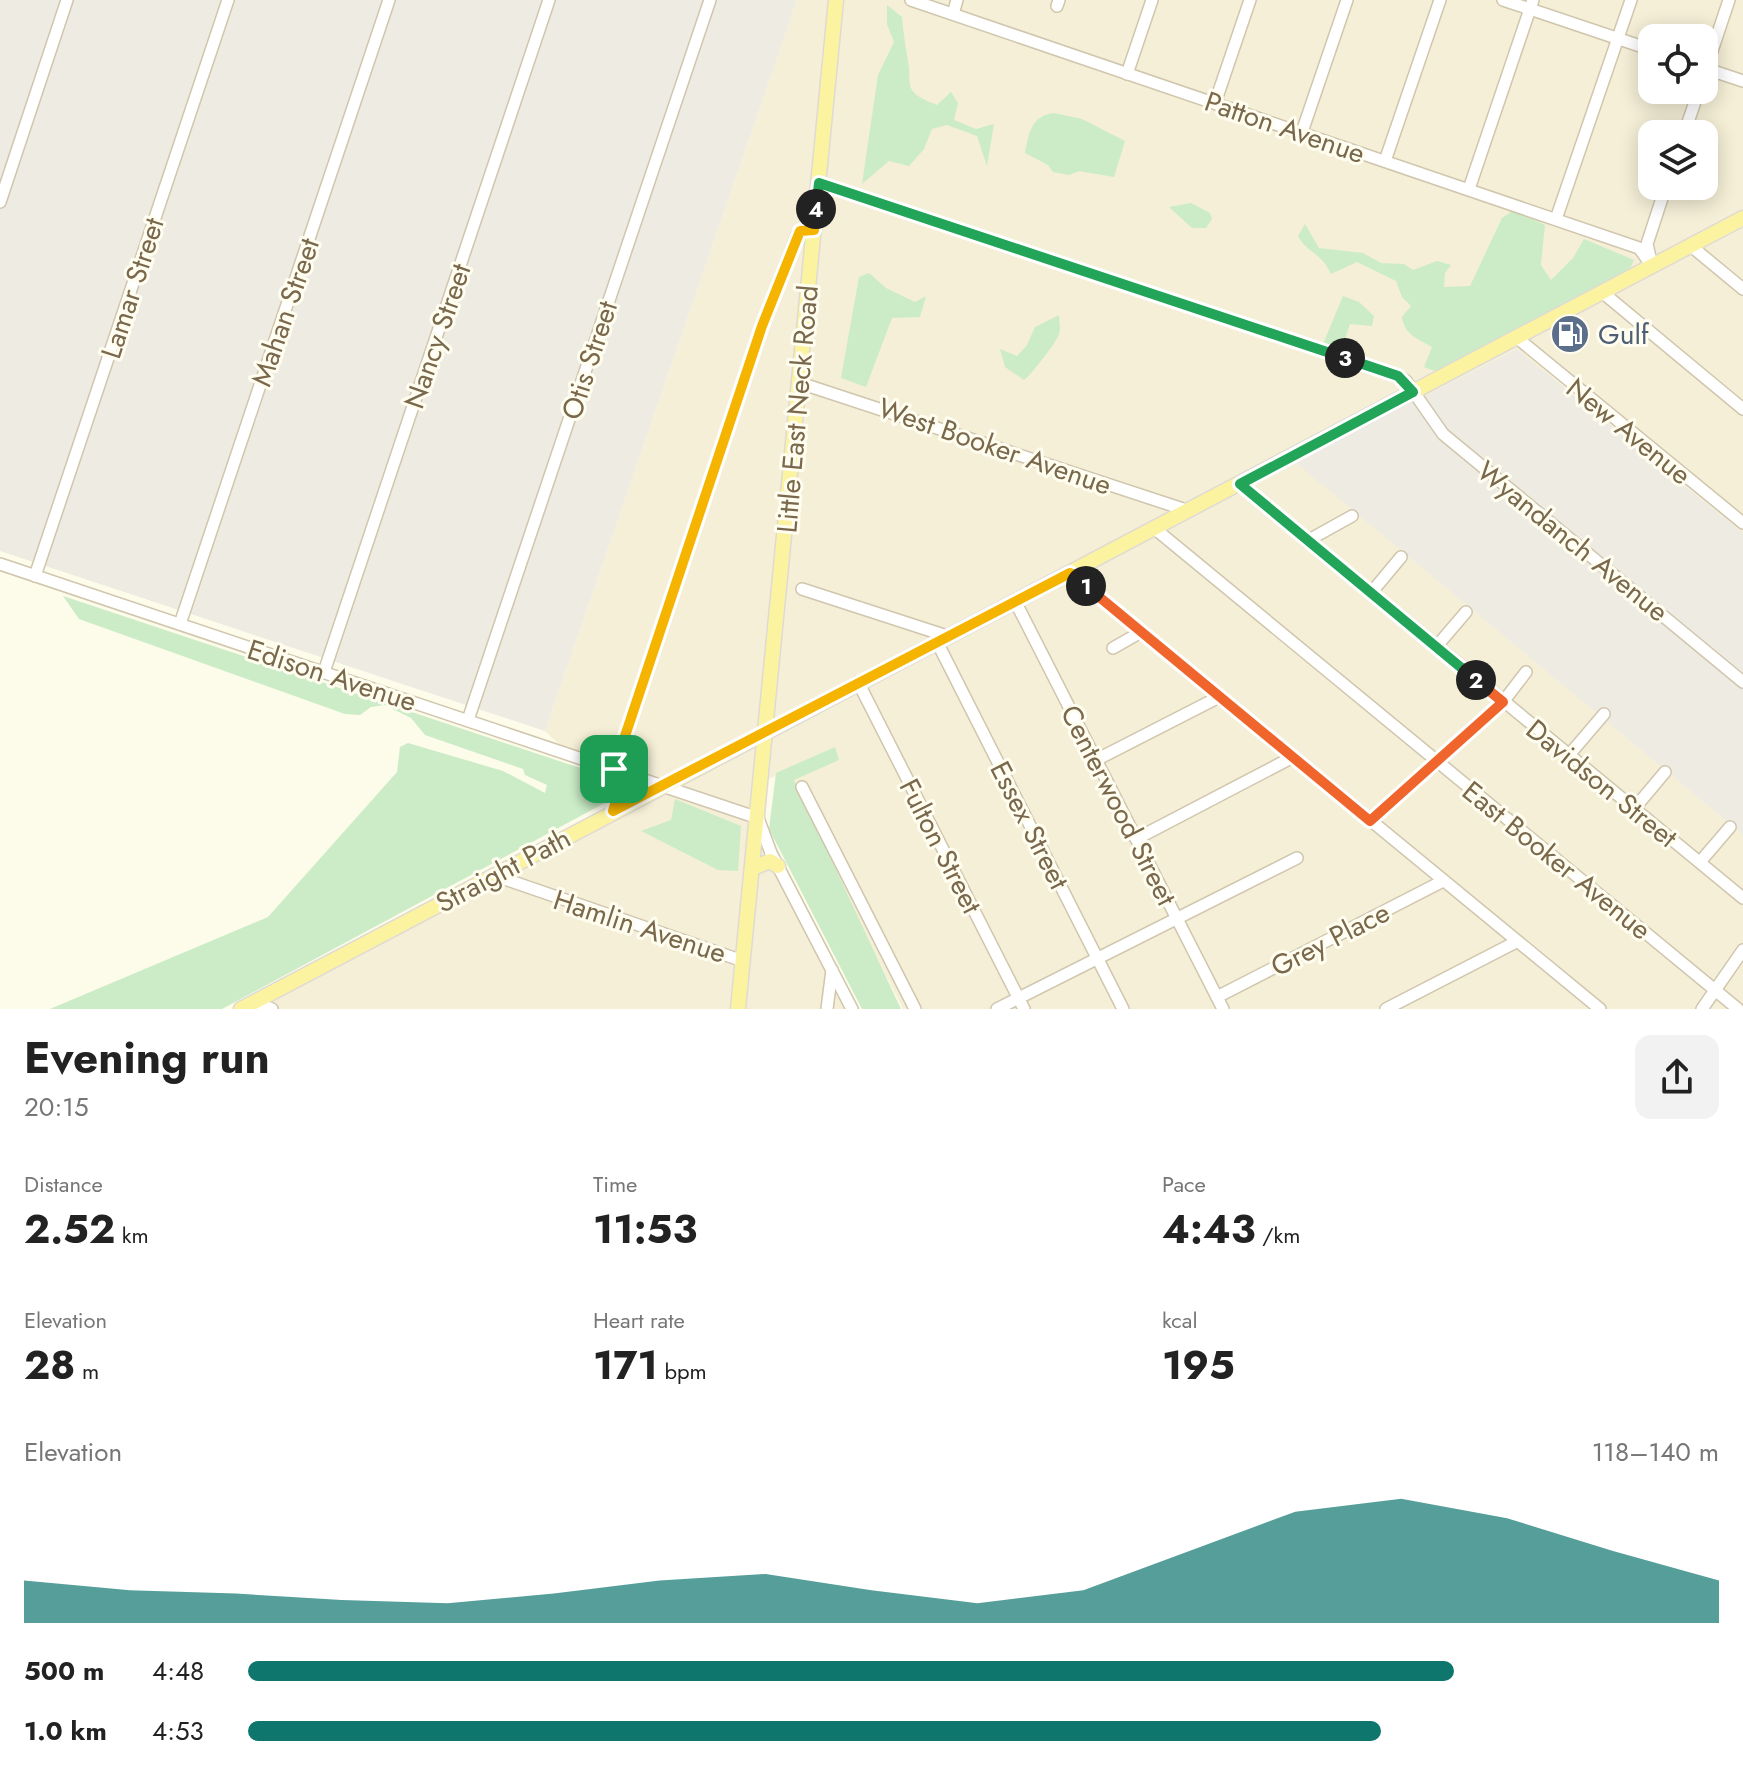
<!DOCTYPE html>
<html lang="en">
<head>
<meta charset="utf-8">
<style>
	body { margin:0; font-family:Jost,sans-serif; background:#f2f2f2; color:#222; height:100vh; display:flex; flex-direction:column; font-size:30px; white-space:nowrap }
	* { box-sizing:border-box; margin:0 }
	p { font-size:26px; color:#767676 }
	.icon { flex:none; width:44px; height:44px; fill:none; stroke:currentColor; stroke-width:2; stroke-linecap:round; stroke-linejoin:round }
	.map { position:relative; height:1009px; overflow:hidden }
	.panel { display:flex; flex-direction:column; background:#fff; flex:1 }
	.panel>* { flex:none }
	.fabs { position:absolute; left:1638px; top:24px; display:grid; gap:16px }
	.fabs a { display:grid; place-items:center; width:80px; height:80px; border-radius:16px; background:#fff; box-shadow:0 4px 20px #0003; font-size:40px }
	.pin { position:absolute; display:grid; place-items:center; width:68px; height:68px; color:#fff; margin:-34px; border-radius:16px; box-shadow:0 4px 12px #0006 }
	.km { position:absolute; width:40px; height:40px; margin:-20px; border-radius:50%; background:#222; color:#fff; font-size:22px; line-height:40px; text-align:center }
	.round { display:grid; place-items:center; flex:none; width:84px; height:84px; border-radius:16px; background:#f2f2f2 }
	.overview { display:flex; align-items:center; justify-content:space-between; height:136px; padding:0 24px }
	h1 { font-size:44px; font-weight:700; line-height:60px }
	.figures { display:grid; grid-template-columns:repeat(3,1fr); gap:12px; height:136px; padding:8px 24px }
	.figures div { display:grid; align-content:center }
	.figures b { font-size:40px; font-weight:700 }
	.figures small { font-size:22px; font-weight:400 }
	.figures p { font-size:22px }
	.chart { height:224px; padding:16px 24px }
	.chart p { display:flex; justify-content:space-between }
	.chart svg { width:100%; height:144px; margin-top:8px; fill:#0f766e; opacity:.7 }
	ul { padding:0 24px; list-style:none; font-size:26px }
	li { display:grid; grid-template-columns:128px 96px 1fr; align-items:center; height:60px }
	li i { height:20px; border-radius:10px; background:#0f766e }
	.map>svg:first-child { display:block }
	.residential { fill:#f5efd7; fill-rule:evenodd }
	.industrial { fill:#eeebe2 }
	.green { fill:#cbecc6 }
	.lines { fill:none; stroke-linecap:round; stroke-linejoin:round }
	.minor-casing { stroke:#d0c6ad; stroke-width:14 }
	.major-casing { stroke:#dfdbd4; stroke-width:17 }
	.minor { stroke:#fff; stroke-width:11 }
	.major { stroke:#fcf3a1; stroke-width:14 }
	.split-1-casing { stroke:#fff; stroke-width:16 }
	.split-2-casing { stroke:#fff; stroke-width:16 }
	.split-3-casing { stroke:#fff; stroke-width:16 }
	.split-4-casing { stroke:#fff; stroke-width:16 }
	.split-5-casing { stroke:#fff; stroke-width:16 }
	.split-1 { stroke:#f5b400; stroke-width:10 }
	.split-2 { stroke:#f0652b; stroke-width:10 }
	.split-3 { stroke:#22a559; stroke-width:10 }
	.split-4 { stroke:#22a559; stroke-width:10 }
	.split-5 { stroke:#f5b400; stroke-width:10 }
	.labels { text-anchor:middle; stroke-width:6; stroke-linejoin:round; paint-order:stroke }
	.street-label { font-size:28px; fill:#79684b; stroke:#fffdf0 }
	.service-label { font-size:28px; fill:#4e5e75; stroke:#fffdf0; text-anchor:start }
</style>
</head>
<body>
<div class="map">
<svg width="1743" height="1009" viewBox="0 0 1743 1009">
	<rect width="100%" height="100%" fill="#fdfbe9"/>
	<!-- residential -->
	<path class="residential" d="M797 0H1743V533L1517 349 1296 462 1743 835V1009H903L784 773 768 779 765 825 859 1009H257L600 822 615 797 545 731ZM1652 38H1704V90H1652ZM1652 134H1704V186H1652Z"/>
	<!-- industrial -->
	<g class="industrial">
		<path d="M0 0H797L545 731 0 551Z"/>
		<path d="M1517 349 1743 533V835L1295 462Z"/>
	</g>
	<!-- green -->
	<g class="green">
		<path d="M887 5 902 17C903 30 905 43 907 56 914 86 899 90 937 105L951 92 958 103 954 120 976 129 994 124 987 166 977 136 947 125 932 129 924 149 909 166 889 161 862 184 878 75 894 42 887 24Z"/>
		<path d="M1054 113 1082 119 1125 141 1114 177 1079 171 1069 175 1053 172 1048 165 1025 153C1029 133 1031 116 1054 113Z"/>
		<path d="M1191 203 1210 213 1212 219 1206 228H1192L1169 207Z"/>
		<path d="M1514 210 1545 225 1541 265 1551 280 1573 258 1584 239 1634 260 1630 269 1440 373 1424 367 1432 347C1418 339 1404 334 1402 317L1411 306 1402 297 1396 281 1357 262 1331 274C1321 252 1307 253 1298 236L1305 224 1319 248 1363 253 1381 263 1404 264 1413 270 1437 261 1451 265 1445 273 1444 287 1470 286 1502 218Z"/>
		<path d="M869 273 886 288 915 302 926 296 920 317 892 318 866 387 841 378 859 277Z"/>
		<path d="M1343 296 1359 302 1374 316 1372 326 1350 324 1342 348 1323 344Z"/>
		<path d="M1059 315C1059 320 1061 329 1059 334 1057 342 1030 376 1024 380L1005 367 1000 349 1017 356 1027 345 1035 327Z"/>
		<path d="M63 596 577 767 602 772 615 784 612 799 222 1009H50L268 917 397 772 400 747 408 743 503 771 545 793 547 785 525 775 523 769 425 735 411 718 385 705 371 707 360 715 345 714 79 619Z"/>
		<path d="M835 747 839 760 794 780 901 1009H862L769 829 776 773Z"/>
		<path d="M675 799 741 826 738 871 718 870 641 831 671 820Z"/>
	</g>
	<g class="lines">
		<!-- minor casing -->
		<g class="minor-casing">
			<g id="minor">
				<path d="M911 0 1639 248 1652 266"/>
				<path d="M1503 0 1652 50"/>
				<path d="M1057 6 1059 0"/>
				<path d="M953 14 957 0"/>
				<path d="M1704 68 1743 81"/>
				<path d="M1127 74 1152 0"/>
				<path d="M1704 75 1729 0"/>
				<path d="M1215 103 1250 0"/>
				<path d="M1302 132 1347 0"/>
				<path d="M1684 134 1699 90"/>
				<path d="M1385 161 1440 0"/>
				<path d="M819 183 1398 376 1406 381 1443 434 1743 682"/>
				<path d="M1469 189 1533 0"/>
				<path d="M0 202 67 0"/>
				<path d="M1556 219 1631 0"/>
				<path d="M1691 246 1743 289"/>
				<path d="M1650 257 1647 244 1666 186"/>
				<path d="M1602 292 1743 409"/>
				<path d="M1516 337 1743 523"/>
				<path d="M800 383 1189 511"/>
				<path d="M1240 484 1743 898"/>
				<path d="M1154 528 1738 1009"/>
				<path d="M1307 541 1352 516"/>
				<path d="M0 564 758 818 771 853 852 1009"/>
				<path d="M1070 573 1600 1009"/>
				<path d="M35 576 228 0"/>
				<path d="M802 589 950 637"/>
				<path d="M1371 593 1401 557"/>
				<path d="M1015 601 1223 1009"/>
				<path d="M180 624 389 0"/>
				<path d="M937 642 1123 1009"/>
				<path d="M1436 647 1466 612"/>
				<path d="M1113 648 1141 632"/>
				<path d="M324 672 549 0"/>
				<path d="M858 682 1024 1009"/>
				<path d="M468 720 710 0"/>
				<path d="M1569 755 1604 714"/>
				<path d="M1096 760 1219 697"/>
				<path d="M802 787 915 1009"/>
				<path d="M1634 809 1665 772"/>
				<path d="M613 811 619 791 614 769 762 326 797 235 804 229 814 230"/>
				<path d="M1370 821 1503 702 1526 672"/>
				<path d="M1136 839 1293 757"/>
				<path d="M1700 862 1730 827"/>
				<path d="M493 875 743 961"/>
				<path d="M1217 997 1443 881"/>
				<path d="M253 1002 272 1009"/>
				<path d="M827 1009 832 970"/>
				<path d="M997 1009 1297 858"/>
				<path d="M1386 1009 1516 942"/>
				<path d="M1702 1009 1743 950"/>
			</g>
		</g>
		<!-- major casing -->
		<g class="major-casing">
			<g id="major">
				<path d="M753 868 770 861 778 866"/>
				<path d="M241 1009 1743 218"/>
				<path d="M738 1009 836 0"/>
			</g>
		</g>
		<!-- minor -->
		<use href="#minor" class="minor"/>
		<!-- major -->
		<use href="#major" class="major"/>
	</g>
	<g class="lines">
		<!-- split-1 casing -->
		<g class="split-1-casing">
			<path id="split-1" d="M614 769 619 791 613 811 1070 573 1086 586"/>
		</g>
		<!-- split-2 casing -->
		<g class="split-2-casing">
			<path id="split-2" d="M1086 586 1370 821 1503 702 1476 680"/>
		</g>
		<!-- split-3 casing -->
		<g class="split-3-casing">
			<path id="split-3" d="M1345 358 1398 376 1413 392 1240 484 1476 680"/>
		</g>
		<!-- split-4 casing -->
		<g class="split-4-casing">
			<path id="split-4" d="M816 209 819 183 1345 358"/>
		</g>
		<!-- split-5 casing -->
		<g class="split-5-casing">
			<path id="split-5" d="M614 769 762 326 800 231 814 230 816 209"/>
		</g>
		<!-- split-1 -->
		<use href="#split-1" class="split-1"/>
		<!-- split-2 -->
		<use href="#split-2" class="split-2"/>
		<!-- split-3 -->
		<use href="#split-3" class="split-3"/>
		<!-- split-4 -->
		<use href="#split-4" class="split-4"/>
		<!-- split-5 -->
		<use href="#split-5" class="split-5"/>
	</g>
	<!-- icons -->
	<defs>
		<g id="fuel-disc" transform="scale(2)"><circle r="9.5" fill="#5c6f8a" stroke="#fffdf0"/><path d="M-5.5-6h7V0h2V4h1.3V-2.5L3-4.5l.8-.8L6-3V5H2.5V1h-1V6h-7ZM-4.2-4.7v3.2H.2V-4.7Z" fill="#fff"/></g>
	</defs>
	<g fill-rule="evenodd">
		<use href="#fuel-disc" x="1570" y="334"/>
	</g>
	<g class="labels">
		<!-- street labels -->
		<g class="street-label">
			<text transform="translate(1285 127) rotate(19)" y="10">Patton Avenue</text>
			<text transform="translate(132 288) rotate(-72)" y="10">Lamar Street</text>
			<text transform="translate(285 312) rotate(-71)" y="10">Mahan Street</text>
			<text transform="translate(437 336) rotate(-71)" y="10">Nancy Street</text>
			<text transform="translate(589 360) rotate(-72)" y="10">Otis Street</text>
			<text transform="translate(797 409) rotate(-85)" y="10">Little East Neck Road</text>
			<text transform="translate(1629 431) rotate(39)" y="10">New Avenue</text>
			<text transform="translate(995 446) rotate(19)" y="10">West Booker Avenue</text>
			<text transform="translate(1573 541) rotate(39)" y="10">Wyandanch Avenue</text>
			<text transform="translate(332 675) rotate(18)" y="10">Edison Avenue</text>
			<text transform="translate(1602 783) rotate(39)" y="10">Davidson Street</text>
			<text transform="translate(1119 805) rotate(63)" y="10">Centerwood Street</text>
			<text transform="translate(1030 825) rotate(63)" y="10">Essex Street</text>
			<text transform="translate(941 846) rotate(63)" y="10">Fulton Street</text>
			<text transform="translate(1557 860) rotate(39)" y="10">East Booker Avenue</text>
			<text transform="translate(503 870) rotate(-28)" y="10">Straight Path</text>
			<text transform="translate(640 926) rotate(18)" y="10">Hamlin Avenue</text>
			<text transform="translate(1330 939) rotate(-27)" y="10">Grey Place</text>
		</g>
		<!-- service labels -->
		<g class="service-label">
			<text x="1598" y="344">Gulf</text>
		</g>
	</g>
</svg>
<div class="fabs">
<a><svg class="icon" aria-label="locate" viewBox="0 0 24 24"><circle cx="12" cy="12" r="6"/><path d="M12 2v4M12 18v4M2 12h4M18 12h4"/></svg></a>
<a><svg class="icon" aria-label="layers" viewBox="0 0 24 24"><path d="M12 4l9 5-9 5-9-5zM3 14l9 5 9-5"/></svg></a>
</div>
<div class="pin" style="left:614px;top:769px;background:#1e9e55"><svg class="icon" aria-label="arrive" viewBox="0 0 24 24"><path d="M6 21V4h12l-3 4 3 4H6"/></svg></div>
<b class="km" style="left:1086px;top:586px">1</b>
<b class="km" style="left:1476px;top:680px">2</b>
<b class="km" style="left:1345px;top:358px">3</b>
<b class="km" style="left:816px;top:209px">4</b>
</div>
<section class="panel">
<div class="overview"><div><h1>Evening run</h1><p>20:15</p></div><a class="round"><svg class="icon" aria-label="share" viewBox="0 0 24 24"><path d="M12 15V3M7 8l5-5 5 5M5 13v7h14v-7"/></svg></a></div>
<div class="figures">
<div><p>Distance</p><b>2.52<small> km</small></b></div>
<div><p>Time</p><b>11:53</b></div>
<div><p>Pace</p><b>4:43<small> /km</small></b></div>
</div>
<div class="figures">
<div><p>Elevation</p><b>28<small> m</small></b></div>
<div><p>Heart rate</p><b>171<small> bpm</small></b></div>
<div><p>kcal</p><b>195</b></div>
</div>
<div class="chart"><p><span>Elevation</span>118–140 m</p>
<svg viewBox="0 0 160 44" preserveAspectRatio="none"><path d="M0 44V31L10 34L20 35L30 37L40 38L50 35L60 31L70 29L80 34L90 38L100 34L110 22L120 10L130 6L140 12L150 22L160 31V44z"/></svg>
</div>
<ul>
<li><b>500 m</b>4:48<i style="width:82%"></i></li>
<li><b>1.0 km</b>4:53<i style="width:77%"></i></li>
</ul>
</section>
</body>
</html>
